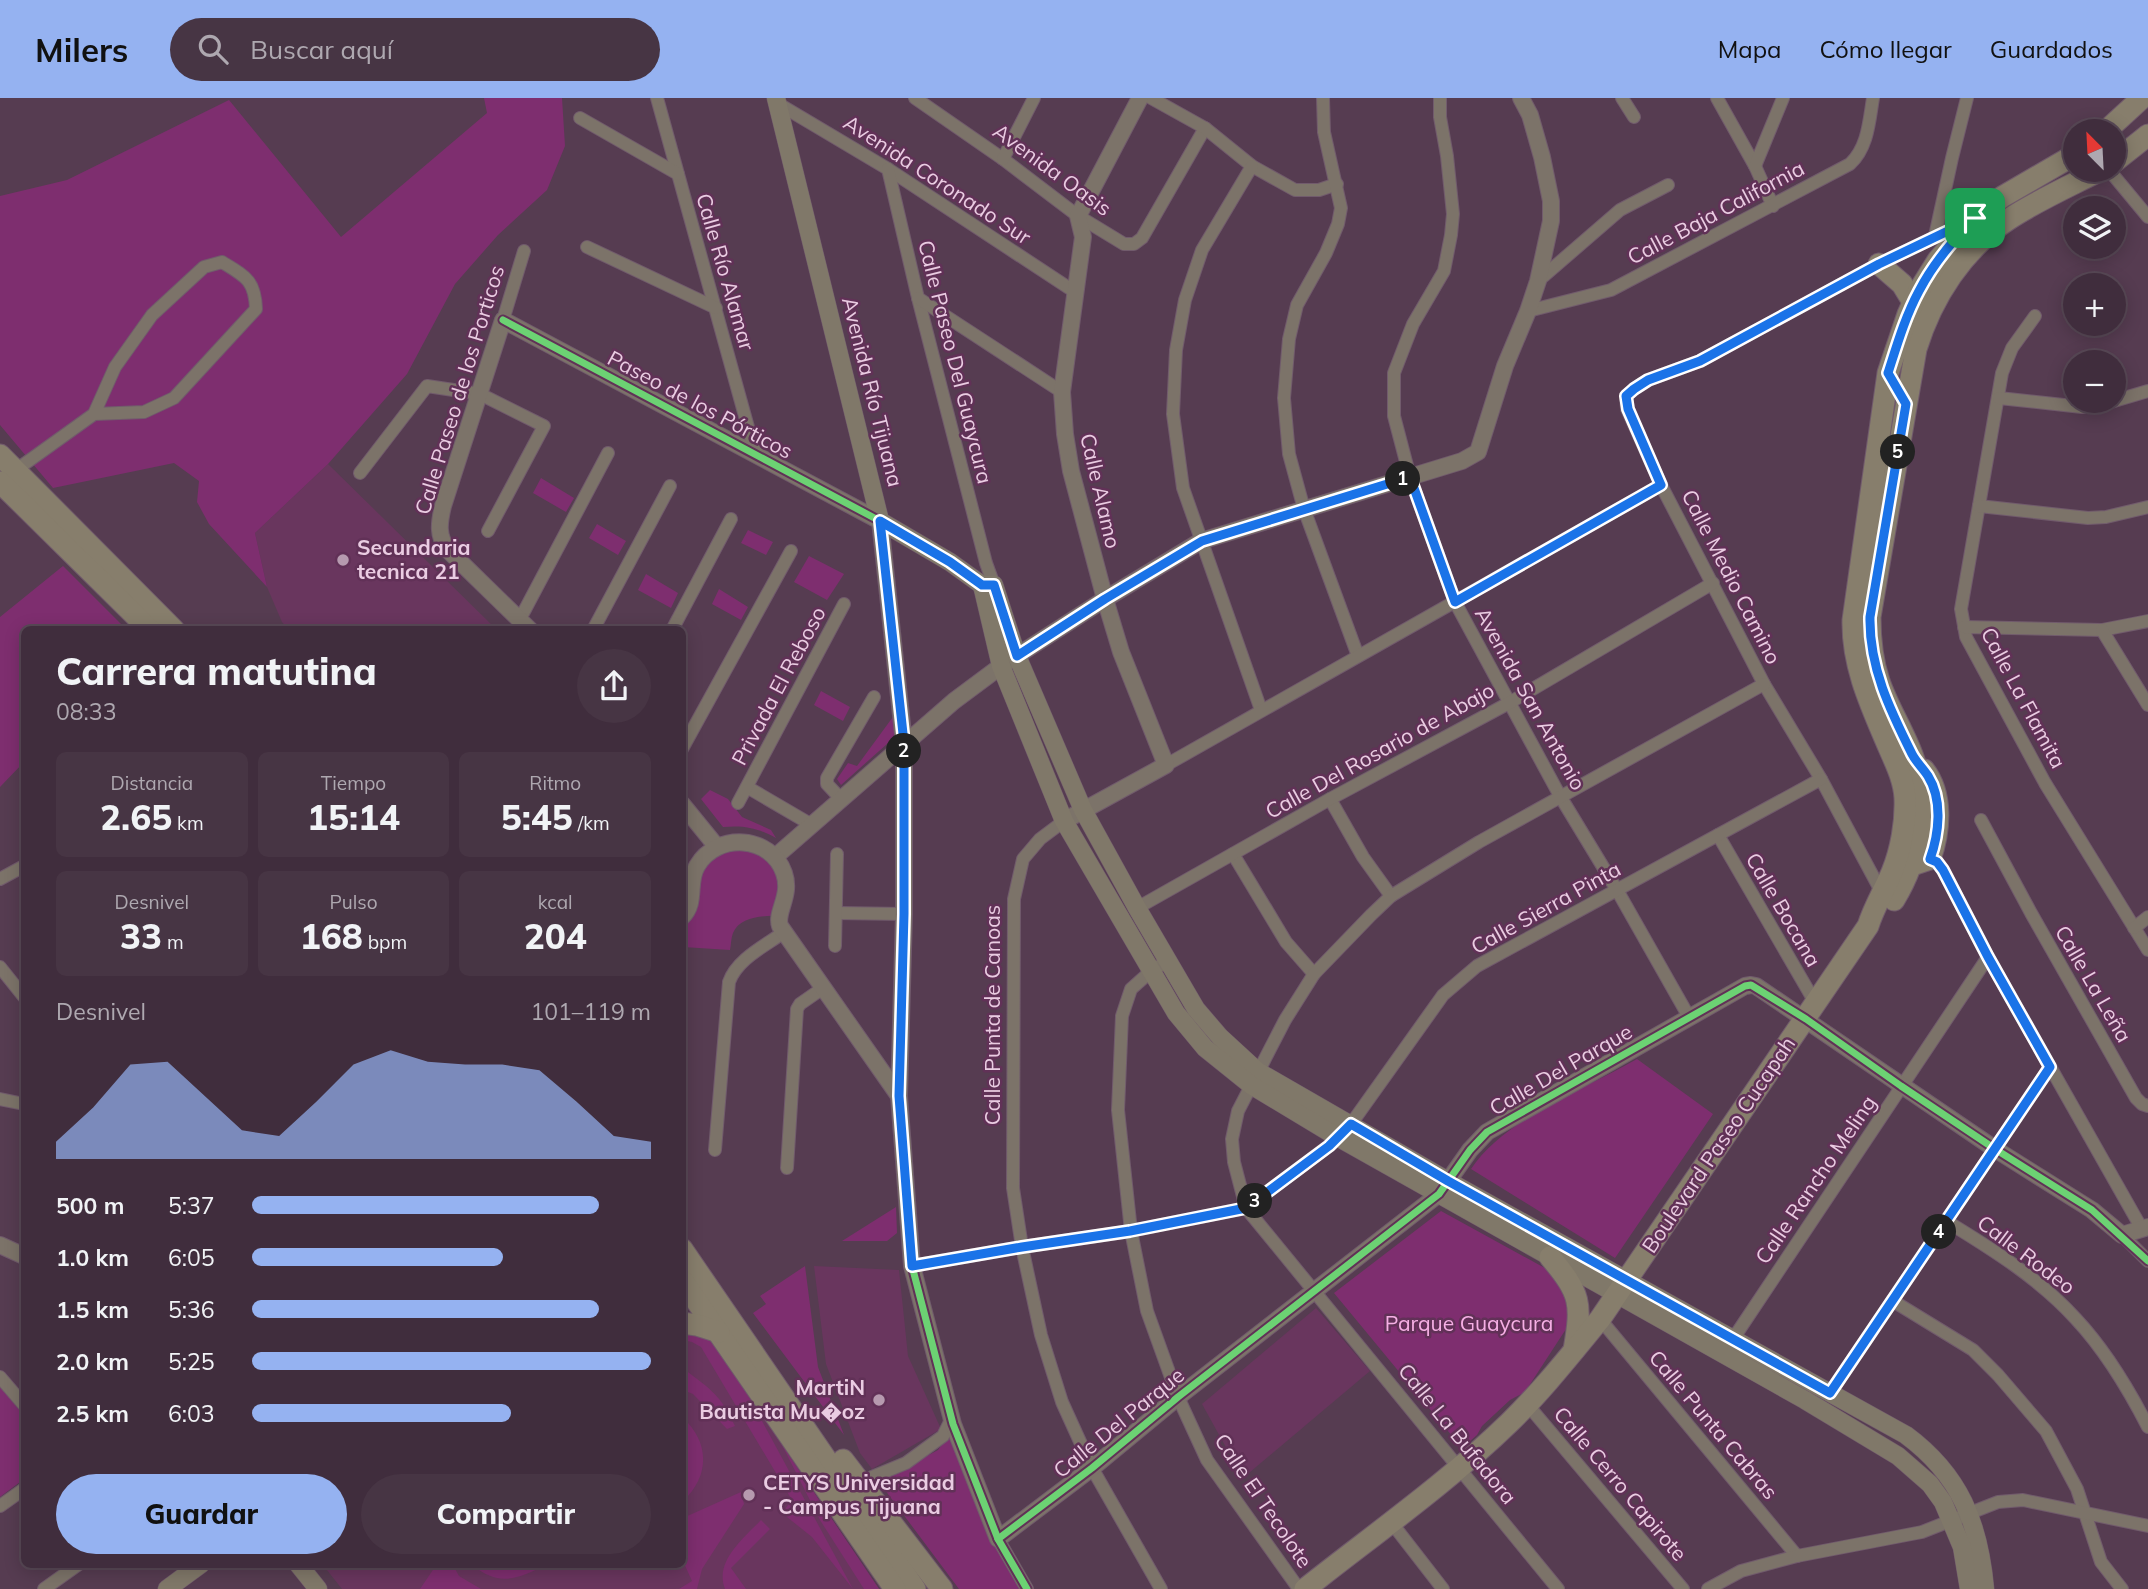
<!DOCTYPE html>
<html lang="es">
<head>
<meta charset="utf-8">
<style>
	body { margin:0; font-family:Mulish,sans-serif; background:#473544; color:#f1f3f6; height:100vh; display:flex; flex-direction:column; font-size:26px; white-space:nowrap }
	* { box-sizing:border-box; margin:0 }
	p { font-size:23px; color:#aea8b0 }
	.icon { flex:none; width:38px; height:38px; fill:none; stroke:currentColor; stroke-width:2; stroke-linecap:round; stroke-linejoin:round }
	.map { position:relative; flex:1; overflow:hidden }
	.sheet { position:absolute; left:21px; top:528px; width:665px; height:942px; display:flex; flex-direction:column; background:#402d3d; border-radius:10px; box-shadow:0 4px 18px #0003,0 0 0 2px #594957 }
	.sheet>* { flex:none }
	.needle { width:46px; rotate:336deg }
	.tools { position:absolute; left:2063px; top:21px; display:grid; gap:14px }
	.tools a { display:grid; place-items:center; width:63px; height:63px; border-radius:50%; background:#402d3d; box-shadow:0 4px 18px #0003,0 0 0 2px #594957; font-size:35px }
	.pin { position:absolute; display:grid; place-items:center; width:60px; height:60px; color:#fff; margin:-30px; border-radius:14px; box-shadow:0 4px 10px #0006 }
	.km { position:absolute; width:35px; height:35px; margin:-18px; border-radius:50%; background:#222; color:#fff; font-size:19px; line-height:35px; text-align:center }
	.round { display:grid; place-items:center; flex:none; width:74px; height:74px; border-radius:37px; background:#473544 }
	.summary { display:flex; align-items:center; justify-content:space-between; height:119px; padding:0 35px }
	h1 { font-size:38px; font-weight:800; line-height:52px }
	.metrics { display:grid; grid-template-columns:repeat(3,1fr); gap:10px; height:119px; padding:7px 35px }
	.metrics div { display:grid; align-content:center; border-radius:10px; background:#473544; text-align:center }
	.metrics b { font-size:35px; font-weight:800 }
	.metrics small { font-size:19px; font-weight:400 }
	.metrics p { font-size:19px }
	.chart { height:196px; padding:14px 35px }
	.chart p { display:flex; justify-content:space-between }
	.chart svg { width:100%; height:126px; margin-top:7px; fill:#95b2f1; opacity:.7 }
	.button { display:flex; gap:14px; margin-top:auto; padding:14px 35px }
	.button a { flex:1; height:80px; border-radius:42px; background:#95b2f1; color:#111; font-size:28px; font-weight:800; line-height:80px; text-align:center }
	.button a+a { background:#473544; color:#f1f3f6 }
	ul { padding:0 35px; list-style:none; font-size:23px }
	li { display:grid; grid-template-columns:112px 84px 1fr; align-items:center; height:52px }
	li i { height:18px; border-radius:9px; background:#95b2f1 }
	header { display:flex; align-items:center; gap:42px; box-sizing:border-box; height:98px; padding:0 35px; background:#95b2f1; color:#111 }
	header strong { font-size:33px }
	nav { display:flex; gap:38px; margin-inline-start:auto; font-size:24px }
	.search { width:490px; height:63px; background:#473544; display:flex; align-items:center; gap:18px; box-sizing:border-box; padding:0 24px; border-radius:38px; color:#aea8b0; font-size:26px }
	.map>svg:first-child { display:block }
	.built { fill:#69365e }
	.green { fill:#7e2e6f }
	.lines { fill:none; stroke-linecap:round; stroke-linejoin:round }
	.minor-casing { stroke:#715b6c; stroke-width:14 }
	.tertiary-casing { stroke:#715b6c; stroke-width:18 }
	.secondary-casing { stroke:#715b6c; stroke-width:19 }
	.primary-casing { stroke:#715b6c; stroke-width:23 }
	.minor { stroke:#7c7369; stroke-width:12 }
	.tertiary { stroke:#7c7369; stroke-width:16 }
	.secondary { stroke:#807869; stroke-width:18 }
	.primary { stroke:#877e6c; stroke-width:21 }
	.cycleway-casing { stroke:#613157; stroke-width:11 }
	.cycleway { stroke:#6cd273; stroke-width:7 }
	.route-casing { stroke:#fff; stroke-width:14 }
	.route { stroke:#1a73e8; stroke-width:9 }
	.poi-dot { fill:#b69aaf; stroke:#613157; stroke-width:2.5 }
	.labels { text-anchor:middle; stroke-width:5; stroke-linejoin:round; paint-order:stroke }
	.street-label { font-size:21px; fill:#eacce2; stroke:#613157 }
	.poi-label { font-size:21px; font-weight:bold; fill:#eacce2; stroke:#613157; text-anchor:start }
	.park-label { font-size:21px; fill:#f6afe5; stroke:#613157 }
</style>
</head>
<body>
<header>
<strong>Milers</strong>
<div class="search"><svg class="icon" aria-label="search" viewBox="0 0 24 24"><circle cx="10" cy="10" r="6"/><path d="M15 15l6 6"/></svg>Buscar aquí</div>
<nav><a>Mapa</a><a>Cómo llegar</a><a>Guardados</a></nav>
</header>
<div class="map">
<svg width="2148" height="1491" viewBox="0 0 2148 1491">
	<rect width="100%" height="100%" fill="#563c51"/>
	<!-- built -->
	<g class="built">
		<path d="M328 366 497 532H289L282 524 267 489 255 435Z"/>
		<path d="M814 1168 899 1172 908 1258 941 1331 872 1371 860 1355 826 1266Z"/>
		<path d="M1316 1210 1370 1273 1243 1380 1202 1306Z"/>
		<path d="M683 1228 713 1244 879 1491H342L323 1467 682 1466Z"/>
	</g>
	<!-- green -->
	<g class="green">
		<path d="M484 0H562L565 48 547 92 498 137 455 186 407 276 328 366 255 435 267 489 209 426 197 404 199 383 174 365 53 390 0 327V98L67 82 229 2 341 139 487 15Z"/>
		<path d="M541 380 574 400 566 414 533 395Z"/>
		<path d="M597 426 626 443 618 457 589 440Z"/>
		<path d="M748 432 773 444 766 457 741 445Z"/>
		<path d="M809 458 844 476 827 502 794 484Z"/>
		<path d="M63 468 127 532H24V664L0 689V519Z"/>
		<path d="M646 476 678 495 671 510 638 492Z"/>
		<path d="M719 491 748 509 741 522 712 506Z"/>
		<path d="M821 593 850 609 843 623 814 607Z"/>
		<path d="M898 612 897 637 841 687 837 681 848 665 857 668Z"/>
		<path d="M710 692 728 701 742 719 771 732 776 740C758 730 744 727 723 729L701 701Z"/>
		<path d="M747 744 784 775 779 818C764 817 739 819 733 835 731 840 731 847 730 852L683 849 682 819 706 756Z"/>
		<path d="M1637 961 1713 1016 1615 1160 1471 1071C1504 1021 1585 991 1637 961Z"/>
		<path d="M896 1109 897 1135 887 1143H842Z"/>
		<path d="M1441 1113 1552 1174 1565 1188 1570 1219 1566 1231 1525 1294 1510 1302 1482 1328 1477 1337 1462 1350 1334 1195Z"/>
		<path d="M805 1168 818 1269 844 1337 753 1215 766 1206 760 1198Z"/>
		<path d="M682 1228 709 1239 749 1299 853 1491 812 1439 782 1415 792 1402 701 1249 692 1244 683 1242Z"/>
		<path d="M685 1272C712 1292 721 1298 735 1328L727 1331 693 1296 683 1292V1274Z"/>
		<path d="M0 1288 24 1318V1381L0 1399Z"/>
		<path d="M682 1319C710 1344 710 1378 683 1403Z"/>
		<path d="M949 1337 1024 1491H959L879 1384 938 1352Z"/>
		<path d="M782 1347 879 1491H864L820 1422Z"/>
		<path d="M741 1394 744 1406 702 1471 697 1491H679L692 1483 683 1463V1420Z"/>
		<path d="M761 1422 770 1431 731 1470 746 1491H725C714 1463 744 1440 761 1422Z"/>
		<path d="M437 1466 453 1467 459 1478 481 1491H420Z"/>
		<path d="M472 1467H547C517 1480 501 1490 472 1467Z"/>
	</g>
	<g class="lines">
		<!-- minor casing -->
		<g class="minor-casing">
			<g id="minor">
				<path d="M657 0 756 358"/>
				<path d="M915 0 1003 61 1078 118 1124 146H1134L1142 140 1205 30"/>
				<path d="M1151 0 1205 30 1252 68 1295 92H1319L1337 86"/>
				<path d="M1323 0 1324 34 1341 110 1338 126 1326 155 1297 207 1289 241 1284 300 1289 356 1304 411 1358 558"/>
				<path d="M1440 0V19L1447 58 1453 116 1451 137 1444 173 1413 226 1394 275V318L1410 379 1455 504 1560 698 1617 792 1689 919"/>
				<path d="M1622 0 1634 19"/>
				<path d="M1717 0 1755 68 1773 108"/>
				<path d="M777 5 888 71 1075 194"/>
				<path d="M580 20 678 76"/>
				<path d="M1003 61 1034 0"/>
				<path d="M1252 68 1202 152 1185 202 1176 252 1173 316 1183 390 1261 612"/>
				<path d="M1755 68 1783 0"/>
				<path d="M888 71 918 200 986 465 994 487"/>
				<path d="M2109 72 2148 119"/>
				<path d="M1935 138 1952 60 1967 0"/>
				<path d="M587 149 716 210"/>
				<path d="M1538 183 1620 112 1668 87"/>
				<path d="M918 200 1062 294"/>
				<path d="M1528 213 1611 192 1850 66C1868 49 1869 24 1873 0"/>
				<path d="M2035 218 2012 250 2002 275 1961 511 1966 539 2045 685 2148 852"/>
				<path d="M503 222 524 153"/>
				<path d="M1999 300 2082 309 2097 308 2148 293"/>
				<path d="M16 372 94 316 115 269 152 217 204 169 222 164C245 178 255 182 256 211L174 300 144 314 94 316"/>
				<path d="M360 375 427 288 480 296 544 328 488 433"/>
				<path d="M1979 408 2088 420 2106 419 2148 409"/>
				<path d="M520 521 608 355"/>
				<path d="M1964 529 2102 532 2148 523"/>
				<path d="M593 532 670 388"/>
				<path d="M672 532 731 421"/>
				<path d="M2102 532 2148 607"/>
				<path d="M682 651 791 453"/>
				<path d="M1166 667 1661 387"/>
				<path d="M747 689 812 727"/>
				<path d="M841 701 827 686V680L874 599"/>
				<path d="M1330 701 1363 759 1391 798"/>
				<path d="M738 705 844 506"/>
				<path d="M1981 722 2031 815 2136 1000 2142 1006 2148 1008"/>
				<path d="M1064 723 1040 741 1023 761 1014 801 1013 1090 1022 1149 1041 1237 1062 1304 1092 1370 1161 1491"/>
				<path d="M1718 737 1816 906"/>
				<path d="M1233 756 1286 844 1314 876"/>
				<path d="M1930 761 1937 764 1943 772 1988 859 2142 1131"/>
				<path d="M0 781 24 768"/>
				<path d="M1882 795 1821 681 1764 586 1661 387 1627 311 1626 298 1634 291 1648 282 1700 263 1879 166 1964 125"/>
				<path d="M1137 810 1330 701 1509 605 1713 485"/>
				<path d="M836 815 904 816"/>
				<path d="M2134 830 2148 819"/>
				<path d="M835 848 837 756"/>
				<path d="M1167 863 1150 874 1131 891 1122 918 1118 1012 1131 1133 1147 1213 1178 1299 1207 1362 1299 1491"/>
				<path d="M0 869 24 899"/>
				<path d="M0 1001 24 1006"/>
				<path d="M715 1052 729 884C737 861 765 848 784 834"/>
				<path d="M787 1070 797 911 800 906 823 890"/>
				<path d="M1946 1123C1992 1151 2040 1181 2076 1221 2106 1253 2128 1290 2148 1329"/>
				<path d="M2122 1137 2148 1163"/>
				<path d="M912 1168 1022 1149 1131 1133 1246 1110 1339 1040 1351 1026 1443 897 1477 868 1821 681"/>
				<path d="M1893 1203 1973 1252 1998 1277 2046 1333 2077 1391 2101 1464 2122 1491"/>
				<path d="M1600 1221 1797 1458"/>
				<path d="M1729 1247 1988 859"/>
				<path d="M0 1279 24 1307"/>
				<path d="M1830 1295 2050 969"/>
				<path d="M1527 1306 1683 1491"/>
				<path d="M866 1392 872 1379 906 1365 943 1338 952 1320"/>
				<path d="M0 1408 24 1391"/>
				<path d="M1391 1424 1443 1491"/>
				<path d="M998 1441 1027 1491"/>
				<path d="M44 1491 79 1466"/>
				<path d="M1558 1491 1246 1110 1234 1064 1232 1041 1238 1013 1285 922 1314 876 1371 817 1391 798 1479 744 1764 586"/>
				<path d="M1708 1491 1741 1473 1797 1458 1922 1434 1998 1404 2023 1402 2148 1428"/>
			</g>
		</g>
		<!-- tertiary casing -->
		<g class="tertiary-casing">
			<g id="tertiary">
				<path d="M530 532 448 452C437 438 439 425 443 408L503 222 880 423 904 645V816L899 998 912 1168 953 1326 998 1441 1092 1370 1178 1299 1439 1096 1470 1052 1487 1034 1745 888 1751 887 1756 888 1995 1051 2092 1112 2122 1137 2148 1129"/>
				<path d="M682 706 717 749"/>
				<path d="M1064 723 1166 667 1121 554 1105 501 1071 373 1065 336 1062 294 1083 139 1078 118 1140 0"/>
				<path d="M775 759 954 603 1001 568 1105 501 1201 443 1462 363 1478 354 1505 268 1528 213 1538 183 1551 123V103L1542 59 1530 17 1521 0"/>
				<path d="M682 819C697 805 687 784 697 768 717 734 771 737 784 775 792 798 775 814 780 828L899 998"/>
				<path d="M0 1147 24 1158"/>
			</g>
		</g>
		<!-- secondary casing -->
		<g class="secondary-casing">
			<g id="secondary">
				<path d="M776 0 880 423 950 464 982 487H994L1017 558 1083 712 1137 810 1196 911 1220 939 1257 973 1448 1083 1906 1337C1960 1377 1979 1425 1985 1491"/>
				<path d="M982 487 1001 568 1064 723 1176 915 1205 950 1251 987 1339 1040 1805 1302 1898 1358 1930 1386 1943 1404 1962 1449 1969 1491"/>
				<path d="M298 1466 318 1491"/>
				<path d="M167 1491 201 1466"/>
			</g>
		</g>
		<!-- primary casing -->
		<g class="primary-casing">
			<g id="primary">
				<path d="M2106 33 2142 0"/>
				<path d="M2114 64 2148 37"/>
				<path d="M1879 166 1902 186 1913 204"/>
				<path d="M0 357 174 532"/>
				<path d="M0 384 150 532"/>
				<path d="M1912 767 1930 761C1940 733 1943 696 1924 672"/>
				<path d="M1894 802C1919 761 1930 708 1914 662 1905 635 1888 610 1879 583 1872 562 1870 541 1870 519L1916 251C1932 199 1963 151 2009 121 2038 102 2070 88 2101 72"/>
				<path d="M682 1151 915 1491"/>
				<path d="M1550 1159C1581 1196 1582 1205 1574 1252"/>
				<path d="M682 1182 895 1491"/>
				<path d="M682 1225 697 1227 719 1234"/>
				<path d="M843 1362 942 1491"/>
				<path d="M1305 1491C1373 1437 1446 1386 1509 1325 1542 1293 1571 1256 1600 1221L1868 828C1874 809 1884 793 1892 774 1901 752 1906 724 1905 700 1904 682 1896 666 1889 650 1871 608 1852 568 1853 522L1888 275 1908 216 1918 194 1938 162 1975 120 2002 99 2076 56"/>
			</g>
		</g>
		<!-- minor -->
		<use href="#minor" class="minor"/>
		<!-- tertiary -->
		<use href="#tertiary" class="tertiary"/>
		<!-- secondary -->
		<use href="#secondary" class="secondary"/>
		<!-- primary -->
		<use href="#primary" class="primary"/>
		<!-- cycleway casing -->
		<g class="cycleway-casing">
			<g id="cycleway">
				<path d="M503 222 880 423 904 645V816L899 998 912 1168 953 1326 998 1441 1027 1491"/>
				<path d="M998 1441 1092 1370 1178 1299 1439 1096 1470 1052 1487 1034 1745 888 1751 887 1806 921 1901 988 1995 1051 2092 1112 2148 1163"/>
			</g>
		</g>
		<!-- cycleway -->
		<use href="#cycleway" class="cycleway"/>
	</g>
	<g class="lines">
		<!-- route casing -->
		<g class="route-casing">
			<path id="route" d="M1975 120C1953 142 1933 166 1919 193 1905 219 1897 247 1888 275L1906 306 1870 519C1869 569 1890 612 1912 656 1916 664 1923 670 1928 678 1943 702 1939 736 1930 761L1937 764 1943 772 1988 859 2050 969 1830 1295 1448 1083 1351 1026 1329 1048 1246 1110 1130 1133 1022 1149 912 1168 899 998 904 816V645L880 423 950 464 982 487H994L1017 558 1105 501 1202 443 1410 379 1455 504 1661 387 1628 311 1626 298 1634 291 1648 282 1700 263 1879 166Z"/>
		</g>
		<!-- route -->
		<use href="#route" class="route"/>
	</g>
	<!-- markers -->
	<g class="poi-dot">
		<circle cx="343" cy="462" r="7"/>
		<circle cx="879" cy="1302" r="7"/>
		<circle cx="749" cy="1397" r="7"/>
	</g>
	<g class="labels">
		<!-- street labels -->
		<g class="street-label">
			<text transform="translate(1052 72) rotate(36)" y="7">Avenida Oasis</text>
			<text transform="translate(937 82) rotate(33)" y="7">Avenida Coronado Sur</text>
			<text transform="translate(1716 115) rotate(-28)" y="7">Calle Baja California</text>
			<text transform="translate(725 174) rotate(74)" y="7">Calle Río Alamar</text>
			<text transform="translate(955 264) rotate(76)" y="7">Calle Paseo Del Guaycura</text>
			<text transform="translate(460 292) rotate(-73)" y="7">Calle Paseo de los Porticos</text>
			<text transform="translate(872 294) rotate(76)" y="7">Avenida Río Tijuana</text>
			<text transform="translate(700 307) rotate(28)" y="7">Paseo de los Pórticos</text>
			<text transform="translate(1100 393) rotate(77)" y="7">Calle Alamo</text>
			<text transform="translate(1731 479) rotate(63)" y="7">Calle Medio Camino</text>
			<text transform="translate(779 588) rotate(-62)" y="7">Privada El Reboso</text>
			<text transform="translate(2023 600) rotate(62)" y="7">Calle La Flamita</text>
			<text transform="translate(1530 601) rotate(61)" y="7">Avenida San Antonio</text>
			<text transform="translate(1380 653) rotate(-29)" y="7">Calle Del Rosario de Abajo</text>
			<text transform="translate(1546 810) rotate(-29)" y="7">Calle Sierra Pinta</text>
			<text transform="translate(1783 812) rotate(60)" y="7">Calle Bocana</text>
			<text transform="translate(2093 886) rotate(60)" y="7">Calle La Leña</text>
			<text transform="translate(993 917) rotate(-90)" y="7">Calle Punta de Canoas</text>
			<text transform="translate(1561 972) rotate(-30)" y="7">Calle Del Parque</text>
			<text transform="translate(1719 1047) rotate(-56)" y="7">Boulevard Paseo Cucapah</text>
			<text transform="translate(1816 1082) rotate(-56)" y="7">Calle Rancho Meling</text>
			<text transform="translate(2026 1157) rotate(37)" y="7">Calle Rodeo</text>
			<text transform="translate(1119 1325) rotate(-39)" y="7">Calle Del Parque</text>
			<text transform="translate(1713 1327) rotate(50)" y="7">Calle Punta Cabras</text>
			<text transform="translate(1457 1336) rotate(51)" y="7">Calle La Bufadora</text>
			<text transform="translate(1620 1386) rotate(50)" y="7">Calle Cerro Capirote</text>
			<text transform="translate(1263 1403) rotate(56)" y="7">Calle El Tecolote</text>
		</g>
		<!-- poi labels -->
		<g class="poi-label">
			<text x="357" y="457">Secundaria<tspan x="357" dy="24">tecnica 21</tspan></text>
			<text x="865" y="1297" text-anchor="end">MartiN<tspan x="865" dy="24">Bautista Mu�oz</tspan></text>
			<text x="763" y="1392">CETYS Universidad<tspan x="763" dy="24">- Campus Tijuana</tspan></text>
		</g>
		<!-- park labels -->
		<g class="park-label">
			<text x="1469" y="1233">Parque Guaycura</text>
		</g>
	</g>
</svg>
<div class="tools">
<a><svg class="needle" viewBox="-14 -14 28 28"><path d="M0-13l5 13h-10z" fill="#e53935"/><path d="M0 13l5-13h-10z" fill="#aea8b0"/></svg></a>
<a><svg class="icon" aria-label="layers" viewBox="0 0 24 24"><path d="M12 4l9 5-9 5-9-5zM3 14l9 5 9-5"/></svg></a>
<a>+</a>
<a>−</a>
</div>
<div class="pin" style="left:1975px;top:120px;background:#1e9e55"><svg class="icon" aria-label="arrive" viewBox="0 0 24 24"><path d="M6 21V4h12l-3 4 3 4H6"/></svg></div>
<b class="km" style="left:1403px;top:381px">1</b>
<b class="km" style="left:904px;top:653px">2</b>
<b class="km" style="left:1255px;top:1103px">3</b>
<b class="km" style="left:1939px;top:1134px">4</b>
<b class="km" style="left:1898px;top:354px">5</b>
<section class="sheet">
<div class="summary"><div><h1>Carrera matutina</h1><p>08:33</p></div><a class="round"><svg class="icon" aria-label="share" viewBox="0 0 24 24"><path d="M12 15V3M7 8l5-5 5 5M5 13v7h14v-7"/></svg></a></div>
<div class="metrics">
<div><p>Distancia</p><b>2.65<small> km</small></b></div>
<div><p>Tiempo</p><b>15:14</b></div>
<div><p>Ritmo</p><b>5:45<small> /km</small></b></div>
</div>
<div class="metrics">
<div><p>Desnivel</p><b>33<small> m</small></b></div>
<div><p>Pulso</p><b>168<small> bpm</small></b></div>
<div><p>kcal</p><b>204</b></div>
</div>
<div class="chart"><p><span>Desnivel</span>101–119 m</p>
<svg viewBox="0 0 160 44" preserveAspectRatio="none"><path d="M0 44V38L10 26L20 11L30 10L40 22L50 34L60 36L70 24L80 11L90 6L100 10L110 11L120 11L130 13L140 24L150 36L160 38V44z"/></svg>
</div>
<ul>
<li><b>500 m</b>5:37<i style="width:87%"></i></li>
<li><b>1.0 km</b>6:05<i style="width:63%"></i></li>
<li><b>1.5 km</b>5:36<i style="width:87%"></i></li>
<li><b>2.0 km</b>5:25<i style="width:100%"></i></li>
<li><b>2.5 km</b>6:03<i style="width:65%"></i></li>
</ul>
<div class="button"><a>Guardar</a><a>Compartir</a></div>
</section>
</div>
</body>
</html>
